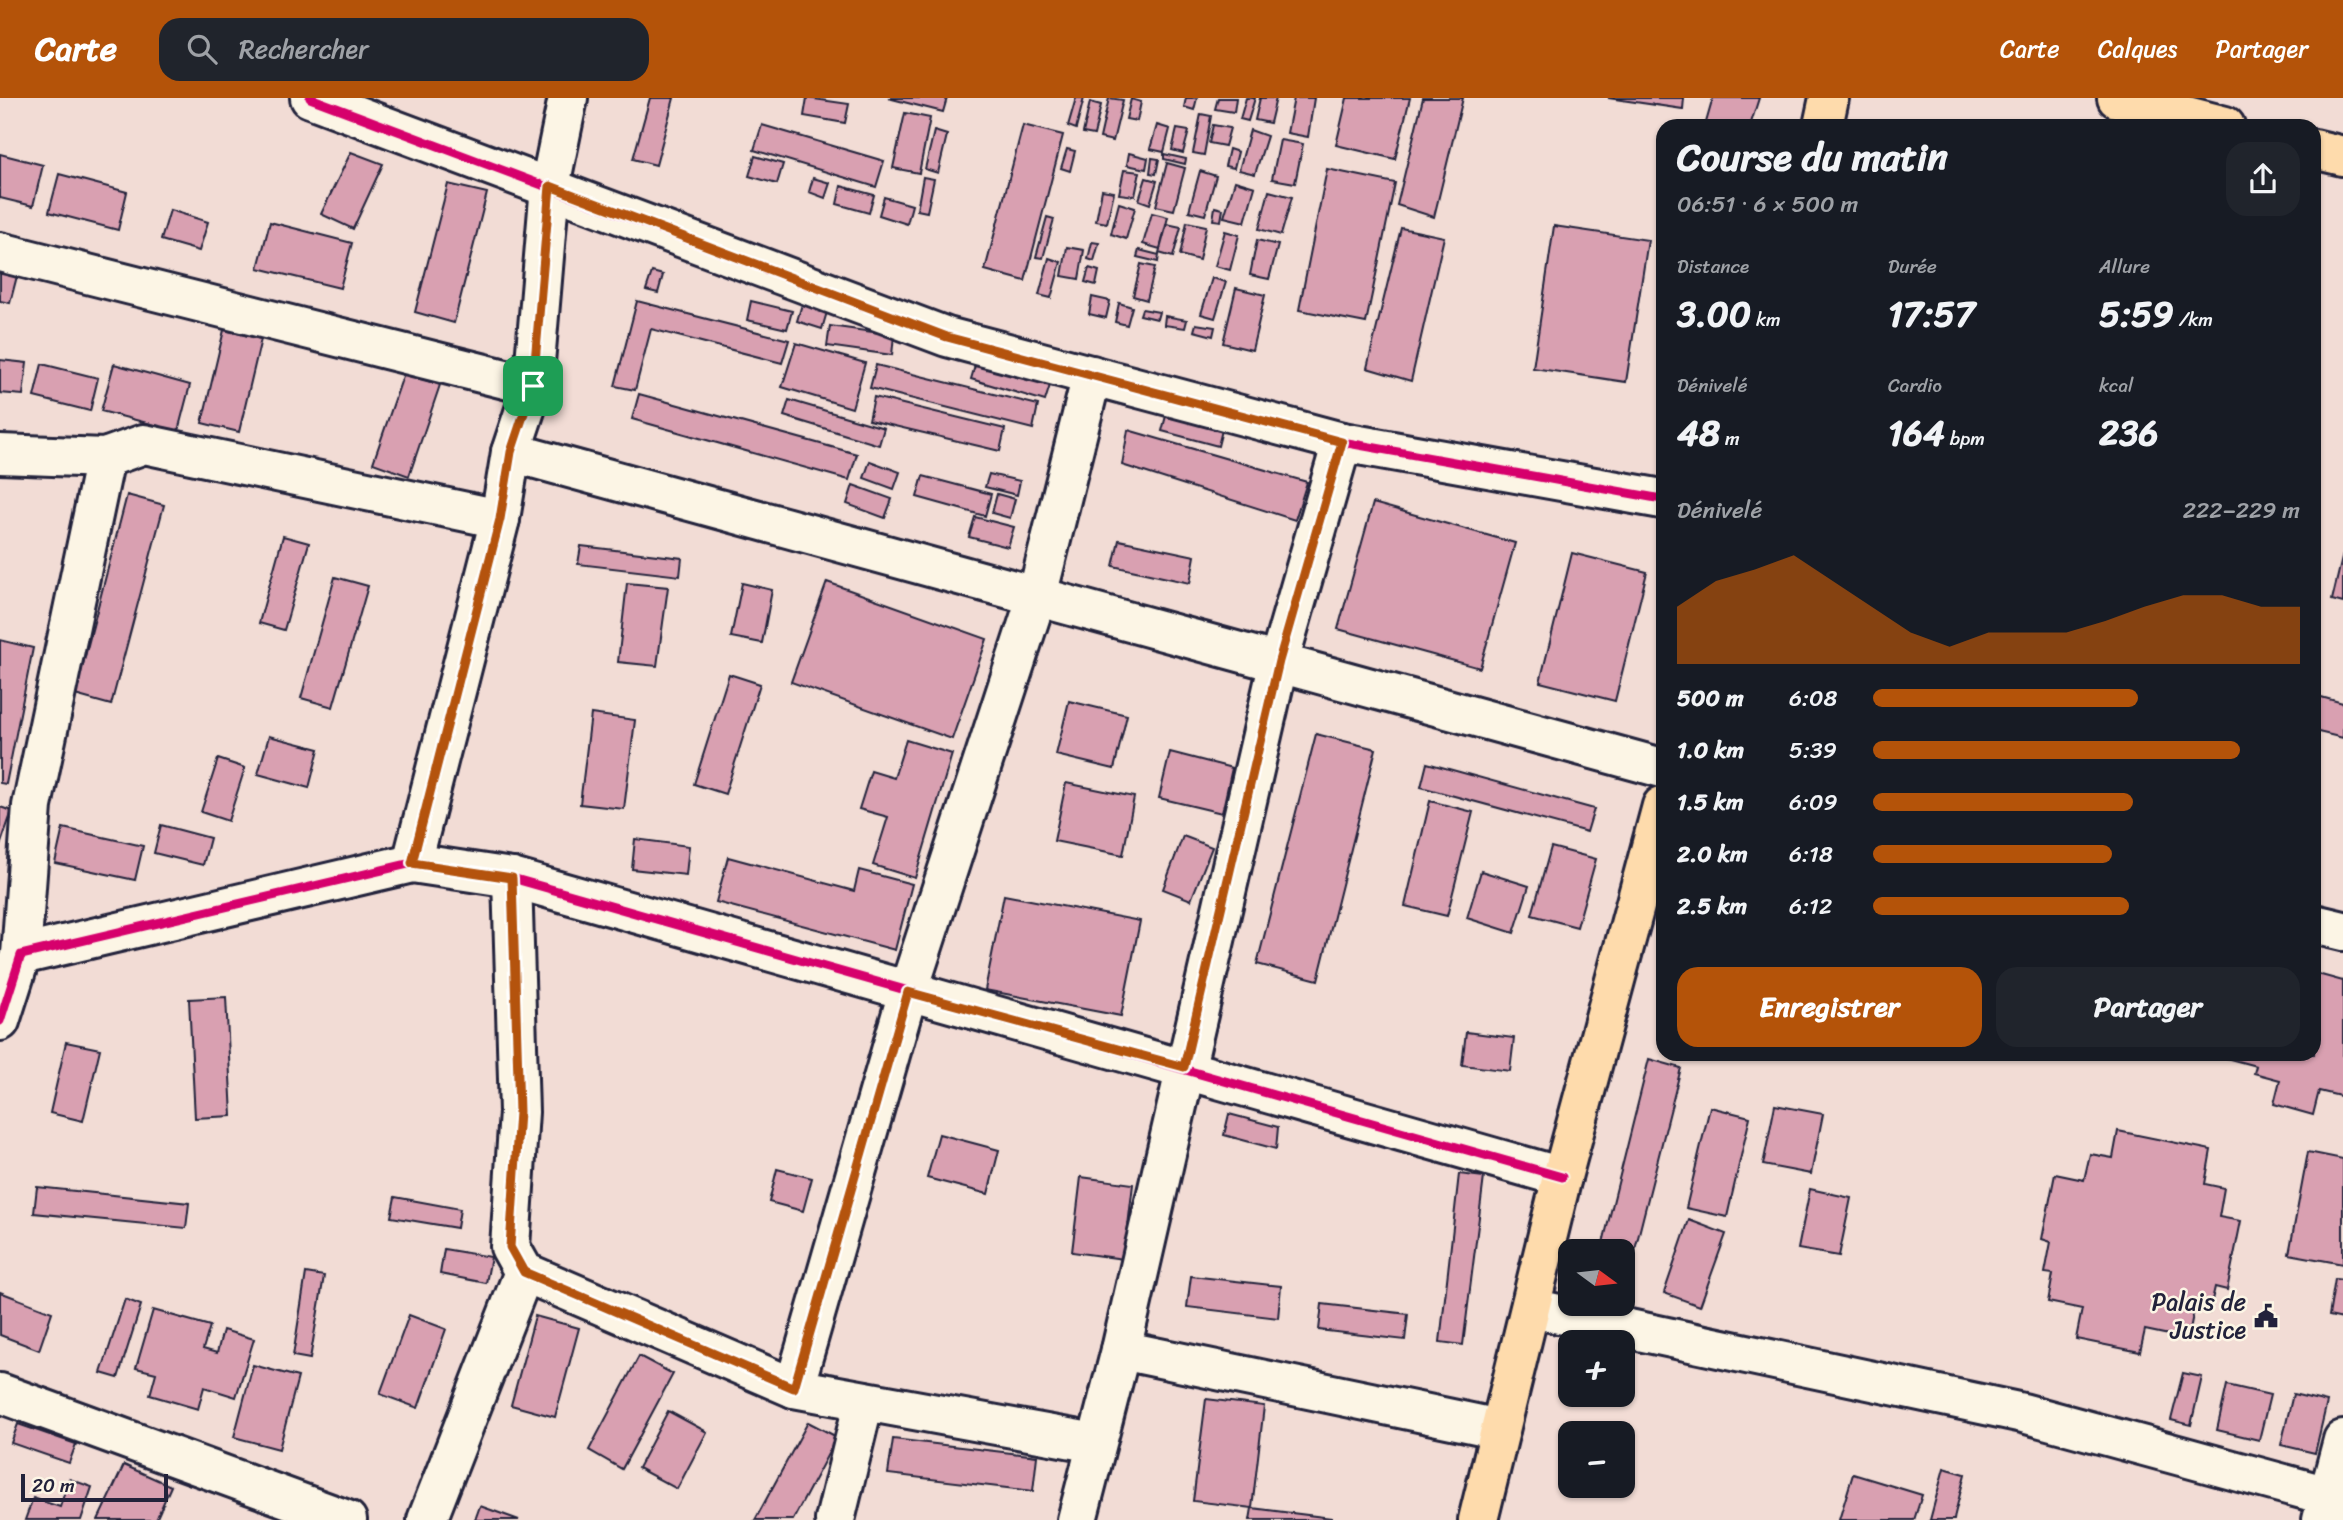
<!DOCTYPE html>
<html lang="fr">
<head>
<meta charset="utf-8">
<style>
	body { margin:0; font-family:Sriracha,sans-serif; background:#20242c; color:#f1f3f6; height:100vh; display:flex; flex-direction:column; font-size:26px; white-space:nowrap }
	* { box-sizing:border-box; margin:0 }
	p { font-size:23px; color:#9ea1a6 }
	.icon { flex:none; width:38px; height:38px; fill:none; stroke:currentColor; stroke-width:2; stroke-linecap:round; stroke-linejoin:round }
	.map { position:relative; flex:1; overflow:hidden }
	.panel { position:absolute; left:1656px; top:21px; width:665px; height:942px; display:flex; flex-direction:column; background:#171b24; border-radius:21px; box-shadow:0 2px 5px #0004 }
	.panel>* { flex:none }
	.needle { width:46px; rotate:105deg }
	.buttons { position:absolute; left:1558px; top:1141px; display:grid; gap:14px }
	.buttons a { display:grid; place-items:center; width:77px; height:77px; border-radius:14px; background:#171b24; box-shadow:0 2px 5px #0004; font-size:35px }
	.scale { position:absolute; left:21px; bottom:18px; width:147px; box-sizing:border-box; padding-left:7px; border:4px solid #22223b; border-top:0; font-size:19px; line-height:24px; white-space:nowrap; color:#22223b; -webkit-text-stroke:5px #fcf5e5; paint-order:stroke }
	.pin { position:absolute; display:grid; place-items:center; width:60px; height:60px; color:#fff; margin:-30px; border-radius:14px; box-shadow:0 4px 10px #0006 }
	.round { display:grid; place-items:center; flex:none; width:74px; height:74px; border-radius:21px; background:#20242c }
	.summary { display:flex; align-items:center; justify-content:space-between; height:119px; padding:0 21px }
	h1 { font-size:38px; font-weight:700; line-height:52px }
	.metrics { display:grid; grid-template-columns:repeat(3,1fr); gap:10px; height:119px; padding:7px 21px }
	.metrics div { display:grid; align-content:center }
	.metrics b { font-size:35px; font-weight:700 }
	.metrics small { font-size:19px; font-weight:400 }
	.metrics p { font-size:19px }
	.chart { height:196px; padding:14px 21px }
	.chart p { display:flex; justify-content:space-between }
	.chart svg { width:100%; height:126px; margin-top:7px; fill:#b45309; opacity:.7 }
	.button { display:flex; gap:14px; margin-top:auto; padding:14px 21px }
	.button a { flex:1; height:80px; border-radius:21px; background:#b45309; color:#fff; font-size:28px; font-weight:700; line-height:80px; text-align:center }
	.button a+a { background:#20242c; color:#f1f3f6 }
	ul { padding:0 21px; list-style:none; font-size:23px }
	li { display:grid; grid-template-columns:112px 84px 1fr; align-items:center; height:52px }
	li i { height:18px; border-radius:9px; background:#b45309 }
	header { display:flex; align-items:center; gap:42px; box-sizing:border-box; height:98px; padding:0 35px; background:#b45309; color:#fff }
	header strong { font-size:33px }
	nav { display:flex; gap:38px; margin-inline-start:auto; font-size:24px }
	.search { width:490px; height:63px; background:#20242c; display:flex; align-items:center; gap:18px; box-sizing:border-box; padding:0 24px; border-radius:21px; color:#9ea1a6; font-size:26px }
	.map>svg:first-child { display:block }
	.building { fill:#d9a0b1; stroke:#22223b; stroke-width:2 }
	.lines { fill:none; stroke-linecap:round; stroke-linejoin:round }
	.minor-casing { stroke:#22223b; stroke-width:44 }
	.major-casing { stroke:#22223b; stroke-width:44 }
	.minor { stroke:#fcf5e5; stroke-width:38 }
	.major { stroke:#fedbac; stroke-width:38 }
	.cycleway-casing { stroke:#fcf5e5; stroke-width:13 }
	.cycleway { stroke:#d6006c; stroke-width:9 }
	.route-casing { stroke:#fff; stroke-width:14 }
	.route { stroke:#b45309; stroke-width:9 }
	.labels { text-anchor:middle; stroke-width:5; stroke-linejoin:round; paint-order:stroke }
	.poi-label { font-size:24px; fill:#22223b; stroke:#fcf5e5; text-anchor:end }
</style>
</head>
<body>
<header>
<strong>Carte</strong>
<div class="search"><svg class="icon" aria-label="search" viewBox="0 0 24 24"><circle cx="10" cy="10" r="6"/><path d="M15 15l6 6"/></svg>Rechercher</div>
<nav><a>Carte</a><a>Calques</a><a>Partager</a></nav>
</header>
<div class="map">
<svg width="2343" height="1422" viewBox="0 0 2343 1422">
	<rect width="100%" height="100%" fill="#f2dcd5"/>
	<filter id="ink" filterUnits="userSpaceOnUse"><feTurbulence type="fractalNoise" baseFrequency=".0143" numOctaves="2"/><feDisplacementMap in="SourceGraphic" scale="14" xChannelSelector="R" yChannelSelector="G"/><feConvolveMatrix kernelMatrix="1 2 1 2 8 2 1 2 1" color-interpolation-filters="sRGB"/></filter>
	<g filter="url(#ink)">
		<!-- building -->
		<g class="building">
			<path d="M650 0H674L656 67 633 61Z"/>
			<path d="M807 0 849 6 845 25 804 18Z"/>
			<path d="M888 0H947L943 14Z"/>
			<path d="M1076 0H1084L1076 31 1068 28Z"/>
			<path d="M1109 0 1123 2 1113 43 1100 40Z"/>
			<path d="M1186 0H1197L1194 12 1184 9Z"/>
			<path d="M1218 0H1236L1234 14 1215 11Z"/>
			<path d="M1246 0H1255L1248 23 1240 21Z"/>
			<path d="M1260 0H1276L1270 25 1255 22Z"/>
			<path d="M1294 0H1314L1308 39 1287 35Z"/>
			<path d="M1347 0H1410L1395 61 1336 47Z"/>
			<path d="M1423 0H1463L1434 119 1397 107Z"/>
			<path d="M1608 0H1684L1683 11Z"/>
			<path d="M1713 0H1759L1750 28H1705Z"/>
			<path d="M1131 1 1141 4 1137 23 1126 21Z"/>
			<path d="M1090 4 1101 7 1094 37 1083 35Z"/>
			<path d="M905 15 930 20 919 75 893 70Z"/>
			<path d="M1201 16 1211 18 1204 57 1193 55Z"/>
			<path d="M762 27 884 63 876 89 754 52Z"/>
			<path d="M1023 27 1063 37 1025 183 985 172Z"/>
			<path d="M1157 27 1170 31 1164 54 1150 51Z"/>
			<path d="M1213 27 1230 30 1225 48 1209 45Z"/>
			<path d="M1177 31 1189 33 1183 55 1172 52Z"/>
			<path d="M1250 32 1267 38 1255 76 1239 72Z"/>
			<path d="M934 33 947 37 938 75 925 71Z"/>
			<path d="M1280 42 1303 46 1295 85 1272 81Z"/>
			<path d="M1067 51 1075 53 1070 73 1061 70Z"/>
			<path d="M1229 51 1238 54 1234 70 1225 68Z"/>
			<path d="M351 54 383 66 353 131 321 116Z"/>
			<path d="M1129 55 1148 60 1146 71 1127 67Z"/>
			<path d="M0 56 43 67 33 108 0 100Z"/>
			<path d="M1164 56 1186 61 1185 66 1164 61Z"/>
			<path d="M755 58 783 66 777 86 749 78Z"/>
			<path d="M1152 60 1159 61 1156 76 1150 75Z"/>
			<path d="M1167 65 1185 70 1174 112 1156 108Z"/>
			<path d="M1327 71 1395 85 1366 225 1299 212Z"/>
			<path d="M1124 72 1140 74 1135 98 1119 96Z"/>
			<path d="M1200 73 1216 78 1205 117 1189 113Z"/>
			<path d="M59 76 127 94 118 132 49 114Z"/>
			<path d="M923 79 934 81 927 114 917 112Z"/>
			<path d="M813 80 830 85 825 100 809 94Z"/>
			<path d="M1146 80 1157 83 1150 106 1139 102Z"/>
			<path d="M1235 83 1255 89 1245 124 1224 119Z"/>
			<path d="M448 86 487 95 454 225 415 214Z"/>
			<path d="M841 88 874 97 869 115 837 106Z"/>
			<path d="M1102 92 1114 94 1107 125 1096 123Z"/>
			<path d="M1269 93 1292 99 1281 137 1259 131Z"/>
			<path d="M884 99 912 107 907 126 879 117Z"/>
			<path d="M1119 105 1135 110 1126 141 1111 136Z"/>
			<path d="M1215 109 1223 111 1221 123 1213 122Z"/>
			<path d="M170 112 208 124 199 153 161 142Z"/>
			<path d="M1152 115 1168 119 1160 151 1143 146Z"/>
			<path d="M1047 119 1054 121 1043 160 1036 159Z"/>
			<path d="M270 124 352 145 340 190 258 170Z"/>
			<path d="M1187 124 1206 128 1199 162 1180 157Z"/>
			<path d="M1167 126 1181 129 1173 159 1159 155Z"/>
			<path d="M1554 128 1648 142 1626 284 1533 270Z"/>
			<path d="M1401 130 1444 139 1411 283 1367 270Z"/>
			<path d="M1225 133 1239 137 1230 172 1215 168Z"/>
			<path d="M1257 142 1278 147 1269 181 1250 177Z"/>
			<path d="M1092 144 1099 145 1094 163 1088 161Z"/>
			<path d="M1067 149 1084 152 1079 181 1062 178Z"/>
			<path d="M1139 152 1159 157 1158 164 1137 159Z"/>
			<path d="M1049 160 1061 164 1051 200 1039 197Z"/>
			<path d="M1141 166 1155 169 1147 202 1133 198Z"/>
			<path d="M1089 170 1099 173 1096 187 1085 184Z"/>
			<path d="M652 174 663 177 658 195 646 192Z"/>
			<path d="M0 175 17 178 10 205 0 203Z"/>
			<path d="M1212 180 1226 184 1215 220 1201 216Z"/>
			<path d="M1236 190 1265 197 1252 252 1223 245Z"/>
			<path d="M1092 199 1110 203 1106 220 1089 216Z"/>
			<path d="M637 203 789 242 782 265 651 231 635 292 615 288Z"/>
			<path d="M751 203 792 213 787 231 747 222Z"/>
			<path d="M1119 205 1132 209 1127 227 1115 224Z"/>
			<path d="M802 206 827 214 822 231 797 223Z"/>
			<path d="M1142 211 1159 214 1157 221 1140 217Z"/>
			<path d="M1165 218 1187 222 1185 230 1164 227Z"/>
			<path d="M1196 226 1215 229 1213 238 1194 233Z"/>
			<path d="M830 228 894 237 892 257 827 248Z"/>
			<path d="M224 232 261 241 239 334 202 325Z"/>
			<path d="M796 245 865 265 852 310 782 289Z"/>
			<path d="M977 261 1051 284 1045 303 971 281Z"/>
			<path d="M0 262 27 265 23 297 0 295Z"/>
			<path d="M42 266 98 280 90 313 34 299Z"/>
			<path d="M114 266 190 287 178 333 101 313Z"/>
			<path d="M876 267 1038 307 1033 331 870 290Z"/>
			<path d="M404 275 440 287 409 378 373 365Z"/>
			<path d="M639 296 857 356 849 382 632 321Z"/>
			<path d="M874 299 1005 331 1000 353 869 322Z"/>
			<path d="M789 302 884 330 879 347 784 318Z"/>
			<path d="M1167 314 1223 328 1218 348 1162 333Z"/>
			<path d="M1128 332 1307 384 1295 422 1122 367Z"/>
			<path d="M870 363 900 374 894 391 864 380Z"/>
			<path d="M989 376 1020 383 1017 397 985 389Z"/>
			<path d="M923 378 991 396 985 418 917 399Z"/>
			<path d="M853 387 892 401 885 420 847 406Z"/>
			<path d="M997 396 1015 401 1010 420 992 415Z"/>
			<path d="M127 397 164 407 111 607 75 597Z"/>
			<path d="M1373 405 1515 445 1480 570 1338 531Z"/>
			<path d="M975 419 1014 429 1008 449 969 439Z"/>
			<path d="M283 438 309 445 284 532 259 525Z"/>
			<path d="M1119 442 1195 458 1190 485 1113 468Z"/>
			<path d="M581 448 682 460 680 478 578 466Z"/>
			<path d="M1572 455 1647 474 1615 603 1540 584Z"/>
			<path d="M2343 456V505L2332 502Z"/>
			<path d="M335 479 368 488 333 609 301 600Z"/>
			<path d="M827 484 987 541 952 641 791 584Z"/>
			<path d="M627 485 668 489 657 568 618 564Z"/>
			<path d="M742 485 772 492 762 545 731 539Z"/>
			<path d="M0 542 33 550 6 686 0 685Z"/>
			<path d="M729 576 760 586 725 696 694 686Z"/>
			<path d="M2314 597 2343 605V640L2314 633Z"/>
			<path d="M1069 603 1127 617 1114 671 1056 657Z"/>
			<path d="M591 616 635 622 624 711 580 706Z"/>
			<path d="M1316 636 1376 651 1318 882 1257 866Z"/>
			<path d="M269 638 319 651 309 690 258 676Z"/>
			<path d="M906 642 952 656 915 780 873 767 888 719 859 711 871 673 894 680Z"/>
			<path d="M1170 654 1232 670 1222 715 1159 700Z"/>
			<path d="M218 661 245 670 228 723 201 714Z"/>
			<path d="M1427 665 1594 711 1587 734 1421 689Z"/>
			<path d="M1066 685 1134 699 1123 757 1054 743Z"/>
			<path d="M1430 703 1473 714 1447 818 1405 808Z"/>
			<path d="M0 709 12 713 0 748Z"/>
			<path d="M161 727 210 740 203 767 154 755Z"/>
			<path d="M63 730 143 748 135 782 55 765Z"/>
			<path d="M1183 738 1212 749 1191 802 1163 791Z"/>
			<path d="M635 741 689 748 686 777 632 771Z"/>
			<path d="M1551 749 1596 761 1577 829 1532 817Z"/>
			<path d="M728 759 854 793 859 772 912 786 895 852 716 804Z"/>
			<path d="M1481 773 1529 788 1514 835 1467 820Z"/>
			<path d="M1004 797 1140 823 1121 918 985 892Z"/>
			<path d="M2314 875 2343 883V990L2340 998 2319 993 2313 1017 2274 1006 2280 982 2254 975 2256 968 2211 956H2314Z"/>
			<path d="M226 899 232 1018 195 1020 189 901Z"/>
			<path d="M1466 934 1514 940 1510 973 1462 967Z"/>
			<path d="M66 944 100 951 83 1023 50 1015Z"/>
			<path d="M1649 961 1681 970 1624 1195 1622 1153H1601Z"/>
			<path d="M1775 1007 1823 1016 1811 1076 1763 1067Z"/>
			<path d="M1710 1009 1750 1019 1727 1119 1686 1110Z"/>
			<path d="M1229 1016 1278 1029 1276 1051 1224 1037Z"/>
			<path d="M2118 1033 2211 1052 2205 1086 2224 1090 2219 1119 2241 1123 2227 1192 2215 1189 2209 1215 2194 1212 2188 1241 2145 1232 2140 1254 2076 1241 2082 1211 2048 1204 2053 1176 2045 1175 2051 1144 2042 1141 2055 1076 2084 1082 2090 1056 2113 1060Z"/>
			<path d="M939 1036 999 1052 988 1096 927 1080Z"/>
			<path d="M2308 1054 2343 1061V1166L2289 1156Z"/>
			<path d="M777 1071 812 1080 803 1113 769 1104Z"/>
			<path d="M1459 1076 1484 1079 1463 1247 1440 1244Z"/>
			<path d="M1081 1079 1133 1086 1124 1161 1072 1154Z"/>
			<path d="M37 1089 189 1105 186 1130 34 1115Z"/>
			<path d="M1810 1091 1851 1100 1839 1158 1798 1151Z"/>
			<path d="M395 1099 460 1111 457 1130 391 1119Z"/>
			<path d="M1689 1122 1726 1136 1700 1208 1664 1195Z"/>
			<path d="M444 1151 491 1159 486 1185 440 1176Z"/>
			<path d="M306 1175 324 1178 310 1261 293 1258Z"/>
			<path d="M1191 1178 1281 1188 1278 1220 1187 1209Z"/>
			<path d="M2335 1181 2343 1182V1221L2329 1218Z"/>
			<path d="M0 1194 52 1214 39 1252 0 1237Z"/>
			<path d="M125 1201 141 1207 118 1280 101 1275Z"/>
			<path d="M1322 1206 1408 1216 1405 1242 1319 1232Z"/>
			<path d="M153 1212 210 1228 203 1251 217 1255 223 1232 254 1241 236 1299 204 1289 198 1311 150 1297 156 1275 136 1270Z"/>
			<path d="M409 1217 446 1231 418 1310 380 1296Z"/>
			<path d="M535 1218 579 1230 555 1319 511 1307Z"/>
			<path d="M639 1258 673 1276 622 1371 589 1352Z"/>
			<path d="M253 1267 298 1279 279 1351 234 1339Z"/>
			<path d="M2183 1275 2202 1279 2191 1327 2171 1322Z"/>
			<path d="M2227 1287 2270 1297 2259 1342 2217 1332Z"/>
			<path d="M2293 1296 2327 1304 2315 1355 2281 1347Z"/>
			<path d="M1206 1301 1264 1308 1252 1410 1193 1403Z"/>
			<path d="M668 1313 707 1334 677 1391 638 1370Z"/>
			<path d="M808 1324 837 1339 793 1422H755Z"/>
			<path d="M18 1326 76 1346 69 1365 11 1345Z"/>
			<path d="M893 1341 1037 1358 1033 1393 888 1376Z"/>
			<path d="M124 1367 171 1388 156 1422H98Z"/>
			<path d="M1944 1370 1965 1376 1955 1416 1954 1422H1930Z"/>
			<path d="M1853 1376 1922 1397 1914 1422H1839Z"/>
			<path d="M69 1381 92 1389 81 1422H25L33 1400 60 1409Z"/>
			<path d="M480 1408 519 1422H475Z"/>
			<path d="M1252 1410 1331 1420V1422H1250Z"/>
		</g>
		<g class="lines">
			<!-- minor casing -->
			<g class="minor-casing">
				<g id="minor">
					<path d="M310 0 947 239 1342 344 1662 401"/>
					<path d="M0 154 533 288"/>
					<path d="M511 354 1662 670"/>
					<path d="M0 356 105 360 144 346 500 421"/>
					<path d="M412 765 500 421 511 354 533 288 550 88 568 0"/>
					<path d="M512 780 519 1014 510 1149 524 1174 794 1290 1095 1345"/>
					<path d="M2314 826 2343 833"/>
					<path d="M21 857 32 708 105 360"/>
					<path d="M0 923 21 857 412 765 512 780 1562 1079"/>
					<path d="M1531 1210 2023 1315 2343 1402"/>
					<path d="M1121 1252 1500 1331"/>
					<path d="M794 1290 908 894 1037 498 1092 277"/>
					<path d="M0 1295 347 1422"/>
					<path d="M427 1422 524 1174"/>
					<path d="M835 1422 864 1303"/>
					<path d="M1077 1422 1121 1252 1279 563 1342 344"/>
					<path d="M2322 1422 2343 1342"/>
				</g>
			</g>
			<!-- major casing -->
			<g class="major-casing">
				<g id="major">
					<path d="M2117 0 2225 28"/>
					<path d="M1823 28 1829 0"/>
					<path d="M2314 51 2343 58"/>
					<path d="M1478 1422 1562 1079 1662 708"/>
				</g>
			</g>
			<!-- minor -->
			<use href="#minor" class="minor"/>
			<!-- major -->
			<use href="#major" class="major"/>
			<!-- cycleway casing -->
			<g class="cycleway-casing">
				<g id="cycleway">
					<path d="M310 0 947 239 1342 344 1662 401"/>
					<path d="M0 923 21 857 412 765 512 780 1562 1079"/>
				</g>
			</g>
			<!-- cycleway -->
			<use href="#cycleway" class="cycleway"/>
		</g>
	</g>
	<g class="lines" filter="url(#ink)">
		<!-- route casing -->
		<g class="route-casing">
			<path id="route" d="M550 88 947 239 1342 344 1279 563 1184 969 908 894 794 1290 524 1174 510 1149 519 1014 512 780 412 765 500 421 511 354 533 288Z"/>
		</g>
		<!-- route -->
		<use href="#route" class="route"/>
	</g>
	<!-- icons -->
	<defs>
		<g id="civic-bare" transform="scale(1.89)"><path d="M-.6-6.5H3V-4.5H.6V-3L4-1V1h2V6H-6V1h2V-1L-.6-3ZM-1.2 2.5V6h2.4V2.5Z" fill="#22223b" stroke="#fcf5e5" stroke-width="2.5" paint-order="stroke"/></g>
	</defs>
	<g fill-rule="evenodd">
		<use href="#civic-bare" x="2266" y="1218"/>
	</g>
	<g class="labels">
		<!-- poi labels -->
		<g class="poi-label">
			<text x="2246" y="1212">Palais de<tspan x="2246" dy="28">Justice</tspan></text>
		</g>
	</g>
</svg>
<div class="buttons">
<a><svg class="needle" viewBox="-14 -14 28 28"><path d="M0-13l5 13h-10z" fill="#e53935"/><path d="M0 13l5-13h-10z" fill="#9ea1a6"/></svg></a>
<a>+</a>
<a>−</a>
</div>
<div class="scale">20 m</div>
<div class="pin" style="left:533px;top:288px;background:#1e9e55"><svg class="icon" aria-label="arrive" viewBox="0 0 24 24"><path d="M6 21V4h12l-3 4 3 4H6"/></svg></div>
<section class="panel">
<div class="summary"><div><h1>Course du matin</h1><p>06:51 · 6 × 500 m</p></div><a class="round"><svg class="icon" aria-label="share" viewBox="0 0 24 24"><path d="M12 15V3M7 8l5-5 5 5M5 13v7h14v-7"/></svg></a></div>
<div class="metrics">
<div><p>Distance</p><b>3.00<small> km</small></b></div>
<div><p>Durée</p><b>17:57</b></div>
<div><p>Allure</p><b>5:59<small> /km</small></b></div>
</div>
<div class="metrics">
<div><p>Dénivelé</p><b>48<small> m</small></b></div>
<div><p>Cardio</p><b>164<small> bpm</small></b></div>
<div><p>kcal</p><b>236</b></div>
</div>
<div class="chart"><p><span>Dénivelé</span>222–229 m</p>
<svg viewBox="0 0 160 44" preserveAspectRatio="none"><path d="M0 44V24L10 15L20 11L30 6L40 15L50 24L60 33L70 38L80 33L90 33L100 33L110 29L120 24L130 20L140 20L150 24L160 24V44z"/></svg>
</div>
<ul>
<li><b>500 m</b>6:08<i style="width:62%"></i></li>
<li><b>1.0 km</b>5:39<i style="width:86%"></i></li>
<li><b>1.5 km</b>6:09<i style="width:61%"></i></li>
<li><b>2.0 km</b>6:18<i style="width:56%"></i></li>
<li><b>2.5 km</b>6:12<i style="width:60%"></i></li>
</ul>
<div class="button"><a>Enregistrer</a><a>Partager</a></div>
</section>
</div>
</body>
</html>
